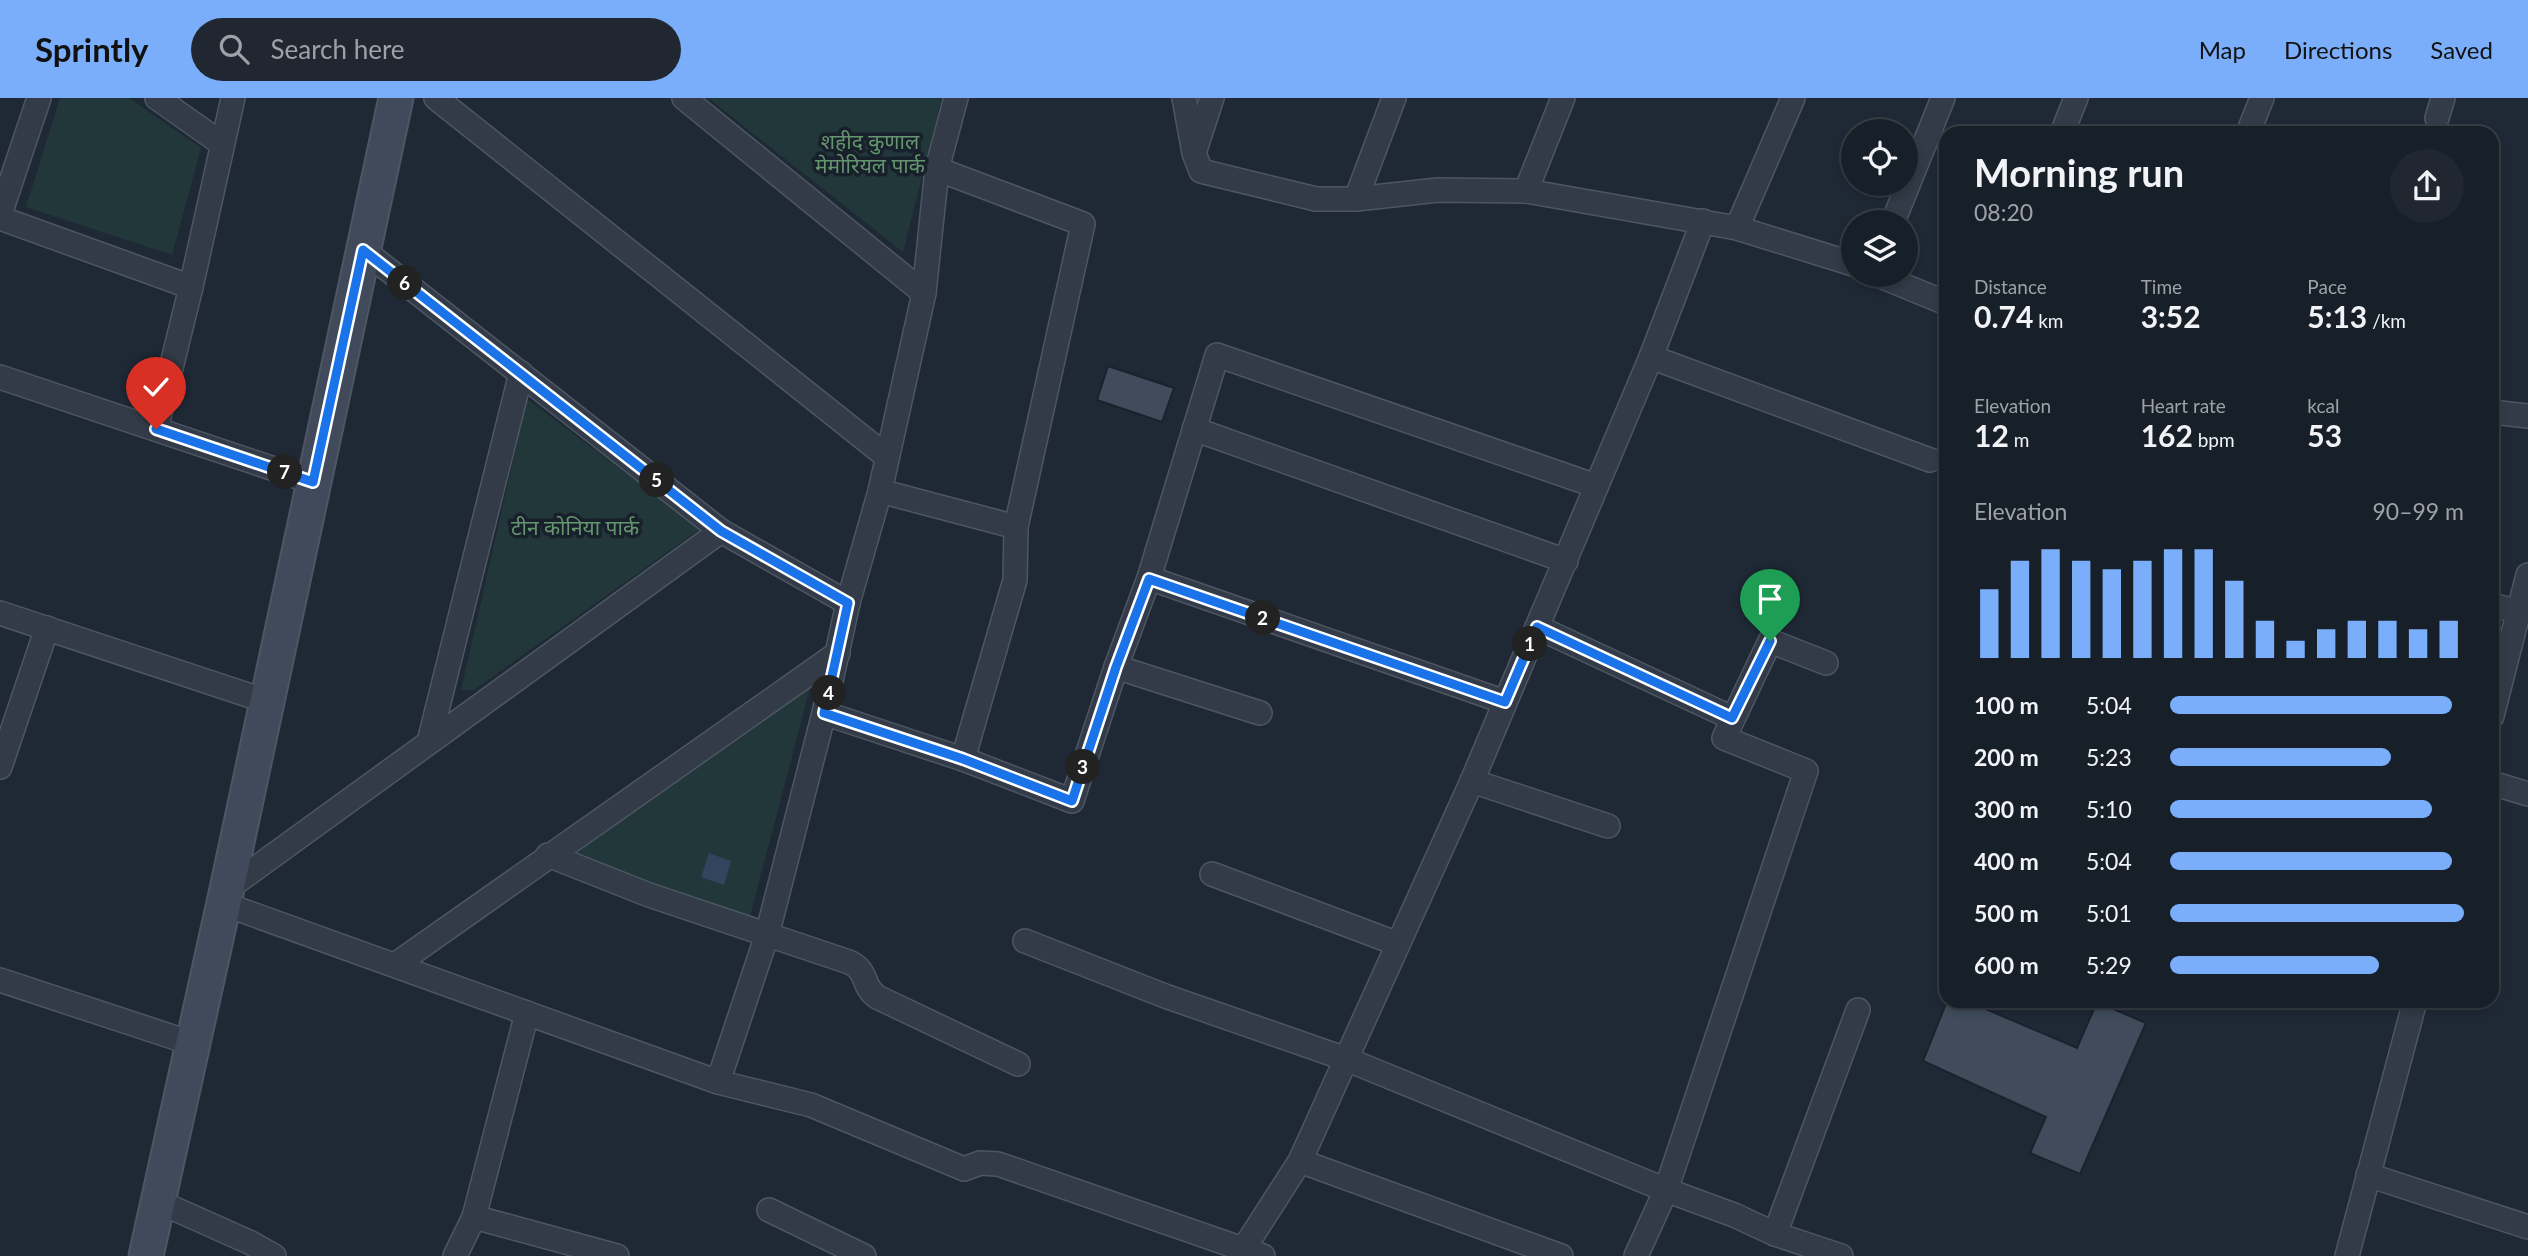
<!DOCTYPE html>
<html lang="en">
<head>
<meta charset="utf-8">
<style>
	body { margin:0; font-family:Lato,"Noto Sans Devanagari",sans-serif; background:#202730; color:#f1f3f6; height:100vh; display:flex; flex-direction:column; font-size:26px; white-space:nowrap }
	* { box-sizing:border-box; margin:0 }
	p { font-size:23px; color:#9ea2a8 }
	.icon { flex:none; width:38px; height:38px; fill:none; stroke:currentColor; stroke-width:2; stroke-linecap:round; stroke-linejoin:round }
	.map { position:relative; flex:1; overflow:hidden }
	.details { position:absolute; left:1939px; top:28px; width:560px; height:882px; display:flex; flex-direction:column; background:#171f28; border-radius:21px; box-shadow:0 4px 10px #0003,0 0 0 2px #363d45 }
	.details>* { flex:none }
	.controls { position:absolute; left:1841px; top:21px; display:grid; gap:14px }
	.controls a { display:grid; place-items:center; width:77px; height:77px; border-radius:50%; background:#171f28; box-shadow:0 4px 10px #0003,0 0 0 2px #363d45; font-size:35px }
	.pin { position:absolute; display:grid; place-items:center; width:60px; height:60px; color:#fff; margin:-72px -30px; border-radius:50% 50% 50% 0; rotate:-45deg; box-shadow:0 0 7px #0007 }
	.pin .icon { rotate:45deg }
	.km { position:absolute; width:35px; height:35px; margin:-18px; border-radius:50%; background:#222; color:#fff; font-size:19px; line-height:35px; text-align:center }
	.round { display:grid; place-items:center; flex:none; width:74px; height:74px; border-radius:37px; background:#202730 }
	.head { display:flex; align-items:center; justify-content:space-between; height:119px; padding:0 35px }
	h1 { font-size:38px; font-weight:700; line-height:52px }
	.figures { display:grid; grid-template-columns:repeat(3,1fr); gap:10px; height:119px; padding:7px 35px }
	.figures div { display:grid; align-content:center }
	.figures b { font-size:30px; font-weight:700 }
	.figures small { font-size:19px; font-weight:400 }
	.figures p { font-size:19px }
	.chart { height:196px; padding:14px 35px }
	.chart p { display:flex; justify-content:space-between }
	.chart svg { width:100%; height:126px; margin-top:7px; stroke:#7baefa; stroke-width:6 }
	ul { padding:0 35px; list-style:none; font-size:23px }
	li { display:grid; grid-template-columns:112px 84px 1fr; align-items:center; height:52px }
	li i { height:18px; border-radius:9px; background:#7baefa }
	header { display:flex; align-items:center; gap:42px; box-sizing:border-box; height:98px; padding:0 35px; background:#7baefa; color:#111 }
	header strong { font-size:33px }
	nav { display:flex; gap:38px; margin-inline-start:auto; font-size:24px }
	.search { width:490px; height:63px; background:#202730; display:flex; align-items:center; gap:18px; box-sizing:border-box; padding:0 24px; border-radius:38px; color:#9ea2a8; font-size:26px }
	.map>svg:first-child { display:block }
	.green { fill:#223739 }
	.water { fill:#31455e }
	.building { fill:#404c5c; stroke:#1a222d; stroke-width:2 }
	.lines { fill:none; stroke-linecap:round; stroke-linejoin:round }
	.street-casing { stroke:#4d5662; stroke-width:26 }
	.secondary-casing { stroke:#4d5662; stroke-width:37 }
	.street { stroke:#323b47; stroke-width:23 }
	.secondary { stroke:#404a5a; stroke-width:33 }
	.route-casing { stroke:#fff; stroke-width:14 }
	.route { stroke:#1a73e8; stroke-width:9 }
	.labels { text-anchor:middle; stroke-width:7; stroke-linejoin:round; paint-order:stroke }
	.park-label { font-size:21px; fill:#64956e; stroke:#18202b }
</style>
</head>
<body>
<header>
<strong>Sprintly</strong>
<div class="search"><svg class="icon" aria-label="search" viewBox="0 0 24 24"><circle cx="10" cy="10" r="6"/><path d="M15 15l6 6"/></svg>Search here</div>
<nav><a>Map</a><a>Directions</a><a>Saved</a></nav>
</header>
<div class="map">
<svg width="2528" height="1158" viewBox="0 0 2528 1158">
	<rect width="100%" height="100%" fill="#1f2936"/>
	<!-- green -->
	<g class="green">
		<path d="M60 0H129L201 50 172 157 26 109Z"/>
		<path d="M708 0H942L903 154Z"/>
		<path d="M527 301 700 431 474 592H461Z"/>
		<path d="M805 583 811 586 748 826 573 758Z"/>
	</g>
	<!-- water -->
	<path class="water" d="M709 755 731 763 724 787 701 779Z"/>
	<!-- building -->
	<g class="building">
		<path d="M1108 268 1174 290 1162 324 1097 302Z"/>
		<path d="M1947 903H1967L2077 950 2097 904 2146 925 2080 1076 2030 1055 2046 1019 1923 963Z"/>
	</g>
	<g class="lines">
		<!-- street casing -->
		<g class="street-casing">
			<g id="street">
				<path d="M157 0 222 46"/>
				<path d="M436 0 886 358"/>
				<path d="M684 0 924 195"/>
				<path d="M1184 0 1194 55 1201 73 1316 101H1356L1438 92 1526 93 1737 130 1853 166"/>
				<path d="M2437 20 2443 0"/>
				<path d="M2062 35 2076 0"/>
				<path d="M2248 35 2262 0"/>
				<path d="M1195 52 1212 0"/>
				<path d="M1526 93 1563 0"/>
				<path d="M1356 101 1394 0"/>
				<path d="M0 116 39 0"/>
				<path d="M0 120 191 189"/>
				<path d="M1893 124 1943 0"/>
				<path d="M1737 130 1793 0"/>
				<path d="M363 152 721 433"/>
				<path d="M1878 177 1946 205"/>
				<path d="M1651 259 1930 362"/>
				<path d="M0 279 313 384"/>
				<path d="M2492 314 2528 318"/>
				<path d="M156 331 191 189 233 0"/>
				<path d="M1194 331 1566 463"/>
				<path d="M880 393 1016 429 1083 126 937 71"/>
				<path d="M1149 480 1217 257 1596 388"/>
				<path d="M2492 507 2520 514"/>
				<path d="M0 515 266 603"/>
				<path d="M1537 529 1732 620"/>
				<path d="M1116 569 1260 615"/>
				<path d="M824 615 963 661 1072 703 1116 569 1149 480 1505 604"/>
				<path d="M2492 618 2528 477"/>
				<path d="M429 644 521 275"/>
				<path d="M963 661 1015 482 1016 429"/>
				<path d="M0 669 47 530"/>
				<path d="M1472 683 1608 728"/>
				<path d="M2492 685 2528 696"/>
				<path d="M548 757 649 797 849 864C869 873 861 888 877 899L1018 966"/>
				<path d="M1212 776 1398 846"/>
				<path d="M227 791 721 433 848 505"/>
				<path d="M224 806 718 984 811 1007 964 1071 980 1065 998 1066 1263 1158"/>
				<path d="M1025 843 1165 898 1346 961 1666 1092 1734 1117 1775 1136 1841 1158"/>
				<path d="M395 867 838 555"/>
				<path d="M0 882 191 945"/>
				<path d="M527 915 474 1119 617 1158"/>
				<path d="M718 984 767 837 824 615 848 505 880 393 924 195 937 71 956 0"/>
				<path d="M1300 1063 1561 1158"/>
				<path d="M2368 1077 2528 1129"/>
				<path d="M157 1103 251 1145 274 1158"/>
				<path d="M769 1112 864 1158"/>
				<path d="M1775 1136 1858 912"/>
				<path d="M455 1158 474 1119"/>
				<path d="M1239 1158 1300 1063 1472 683 1651 259 1703 123"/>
				<path d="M1636 1158 1666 1092 1806 673 1724 640 1770 543 1826 565"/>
				<path d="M2347 1158 2415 903"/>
			</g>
		</g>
		<!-- secondary casing -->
		<g class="secondary-casing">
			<path id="secondary" d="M146 1158 227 791 396 0"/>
		</g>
		<!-- street -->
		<use href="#street" class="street"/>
		<!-- secondary -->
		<use href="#secondary" class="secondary"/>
	</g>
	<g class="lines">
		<!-- route casing -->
		<g class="route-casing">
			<path id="route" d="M156 331 313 384 363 152 721 433 848 505 824 615 963 661 1072 703 1116 569 1149 481 1505 604 1537 529 1732 620 1770 543"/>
		</g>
		<!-- route -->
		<use href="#route" class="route"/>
	</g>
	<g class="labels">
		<!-- park labels -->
		<g class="park-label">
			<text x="870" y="51">शहीद कुणाल<tspan x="870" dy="24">मेमोरियल पार्क</tspan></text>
			<text x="575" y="437">टीन कोनिया पार्क</text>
		</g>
	</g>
</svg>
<div class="controls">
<a><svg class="icon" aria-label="locate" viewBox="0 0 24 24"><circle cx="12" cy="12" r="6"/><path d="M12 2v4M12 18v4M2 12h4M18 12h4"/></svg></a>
<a><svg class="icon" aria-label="layers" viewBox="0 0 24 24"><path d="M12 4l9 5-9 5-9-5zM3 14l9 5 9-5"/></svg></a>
</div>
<div class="pin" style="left:1770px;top:543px;background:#1e9e55"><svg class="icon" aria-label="arrive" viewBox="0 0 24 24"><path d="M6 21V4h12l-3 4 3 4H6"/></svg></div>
<div class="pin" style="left:156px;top:331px;background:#d93025"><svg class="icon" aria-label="check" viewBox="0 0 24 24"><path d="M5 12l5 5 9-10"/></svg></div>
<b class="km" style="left:1530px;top:546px">1</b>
<b class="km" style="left:1263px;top:520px">2</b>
<b class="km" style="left:1083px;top:669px">3</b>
<b class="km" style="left:829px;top:595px">4</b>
<b class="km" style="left:657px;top:382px">5</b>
<b class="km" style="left:405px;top:185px">6</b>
<b class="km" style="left:285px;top:374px">7</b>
<section class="details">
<div class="head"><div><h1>Morning run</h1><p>08:20</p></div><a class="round"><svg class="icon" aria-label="share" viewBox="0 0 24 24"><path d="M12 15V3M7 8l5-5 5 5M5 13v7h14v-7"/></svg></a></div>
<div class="figures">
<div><p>Distance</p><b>0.74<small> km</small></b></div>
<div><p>Time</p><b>3:52</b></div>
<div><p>Pace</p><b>5:13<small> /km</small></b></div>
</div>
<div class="figures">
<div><p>Elevation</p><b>12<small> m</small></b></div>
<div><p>Heart rate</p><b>162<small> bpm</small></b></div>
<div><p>kcal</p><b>53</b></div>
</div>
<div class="chart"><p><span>Elevation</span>90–99 m</p>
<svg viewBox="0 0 160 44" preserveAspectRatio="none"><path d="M5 44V20M15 44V10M25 44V6M35 44V10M45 44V13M55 44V10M65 44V6M75 44V6M85 44V17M95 44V31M105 44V38M115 44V34M125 44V31M135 44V31M145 44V34M155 44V31"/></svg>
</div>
<ul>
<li><b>100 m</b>5:04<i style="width:96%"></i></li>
<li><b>200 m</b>5:23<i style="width:75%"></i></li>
<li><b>300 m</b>5:10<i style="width:89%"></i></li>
<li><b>400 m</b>5:04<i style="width:96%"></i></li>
<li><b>500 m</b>5:01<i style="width:100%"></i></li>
<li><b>600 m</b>5:29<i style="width:71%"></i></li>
</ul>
</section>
</div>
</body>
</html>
